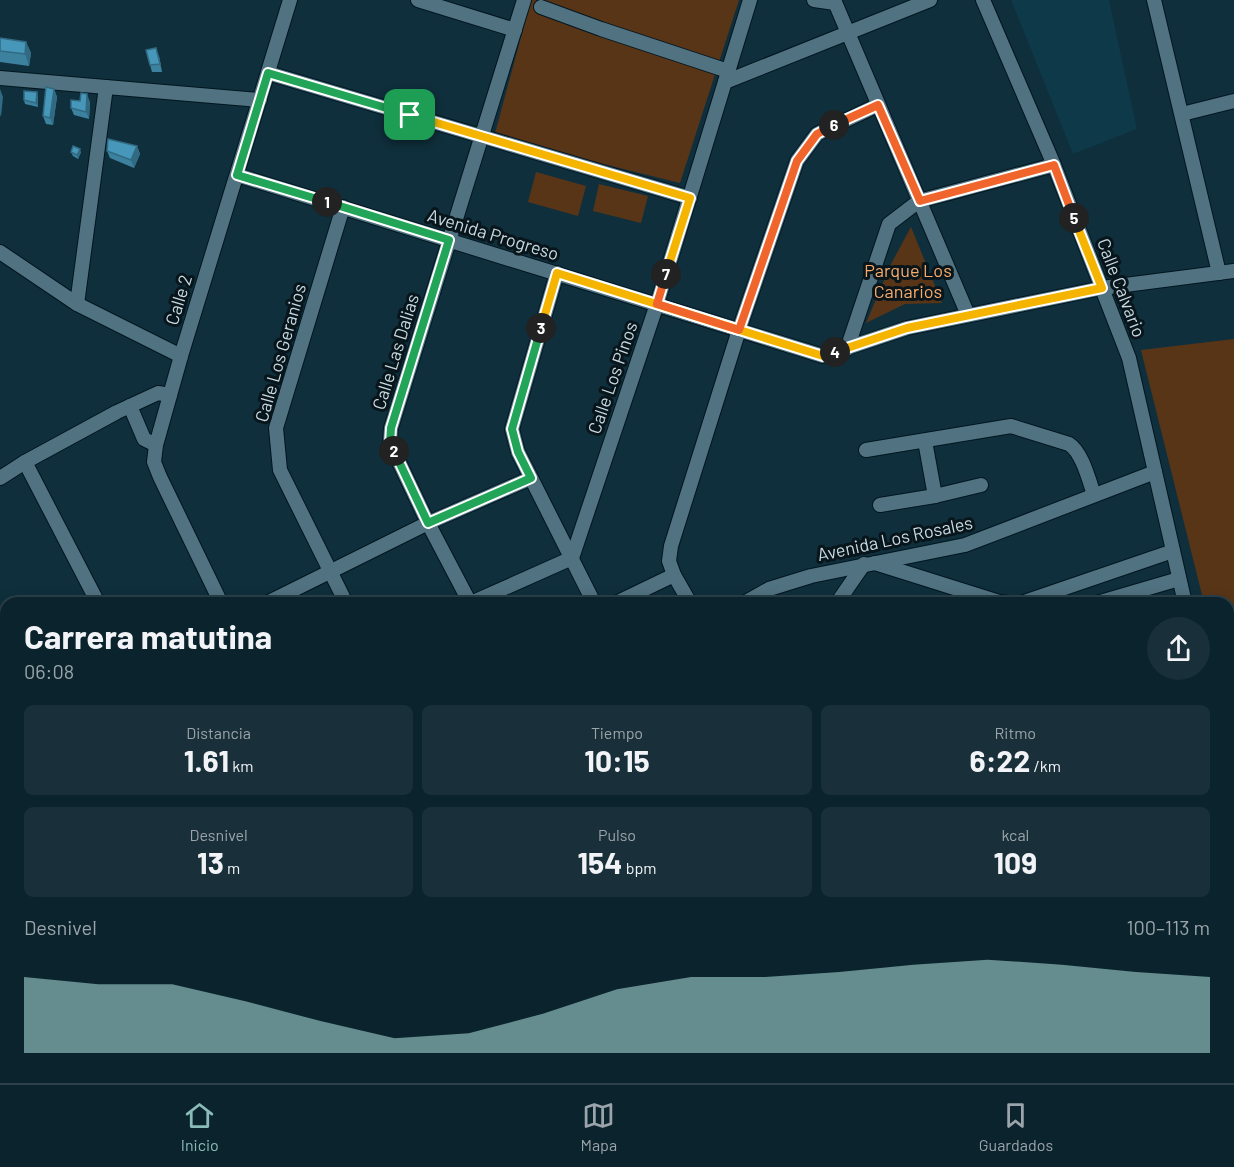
<!DOCTYPE html>
<html lang="es">
<head>
<meta charset="utf-8">
<style>
	body { margin:0; font-family:Barlow,sans-serif; background:#192f39; color:#f1f3f6; height:100vh; display:flex; flex-direction:column; font-size:22px; white-space:nowrap }
	* { box-sizing:border-box; margin:0 }
	p { font-size:20px; color:#9aa4aa }
	.icon { flex:none; width:33px; height:33px; fill:none; stroke:currentColor; stroke-width:2; stroke-linecap:round; stroke-linejoin:round }
	.map { position:relative; flex:1; overflow:hidden }
	.details { position:absolute; left:0px; top:597px; width:1234px; height:486px; display:flex; flex-direction:column; background:#0b232d; border-radius:18px 18px 0 0; box-shadow:0 3px 15px #0003,0 0 0 2px #2b4049 }
	.details>* { flex:none }
	.pin { position:absolute; display:grid; place-items:center; width:51px; height:51px; color:#fff; margin:-26px; border-radius:12px; box-shadow:0 3px 9px #0006 }
	.km { position:absolute; width:30px; height:30px; margin:-15px; border-radius:50%; background:#222; color:#fff; font-size:16px; line-height:30px; text-align:center }
	.round { display:grid; place-items:center; flex:none; width:63px; height:63px; border-radius:32px; background:#192f39 }
	.head { display:flex; align-items:center; justify-content:space-between; height:102px; padding:0 24px }
	h1 { font-size:33px; font-weight:700; line-height:45px }
	.figures { display:grid; grid-template-columns:repeat(3,1fr); gap:9px; height:102px; padding:6px 24px }
	.figures div { display:grid; align-content:center; border-radius:9px; background:#192f39; text-align:center }
	.figures b { font-size:30px; font-weight:700 }
	.figures small { font-size:16px; font-weight:400 }
	.figures p { font-size:16px }
	.chart { height:168px; padding:12px 24px }
	.chart p { display:flex; justify-content:space-between }
	.chart svg { width:100%; height:108px; margin-top:6px; fill:#8bbbb9; opacity:.7 }
	.menu { display:flex; justify-content:space-around; align-items:center; height:84px; border-top:2px solid #2b4049; background:#0b232d; font-size:16px; color:#9aa4aa }
	.menu a { display:grid; justify-items:center; gap:3px }
	.menu .on { color:#8bbbb9 }
	.map>svg:first-child { display:block }
	.built { fill:#0e3949 }
	.green { fill:#593517 }
	.lines { fill:none; stroke-linecap:round; stroke-linejoin:round }
	.minor-casing { stroke:#011620; stroke-width:16 }
	.minor { stroke:#517281; stroke-width:14 }
	.wall { fill:#3c829f }
	.shaded-wall { fill:#316a82 }
	.building { fill:#4697b9; stroke:#316a82; stroke-width:1.5 }
	.split-1-casing { stroke:#fff; stroke-width:12 }
	.split-2-casing { stroke:#fff; stroke-width:12 }
	.split-3-casing { stroke:#fff; stroke-width:12 }
	.split-4-casing { stroke:#fff; stroke-width:12 }
	.split-5-casing { stroke:#fff; stroke-width:12 }
	.split-6-casing { stroke:#fff; stroke-width:12 }
	.split-7-casing { stroke:#fff; stroke-width:12 }
	.split-8-casing { stroke:#fff; stroke-width:12 }
	.split-1 { stroke:#22a559; stroke-width:8 }
	.split-2 { stroke:#22a559; stroke-width:8 }
	.split-3 { stroke:#22a559; stroke-width:8 }
	.split-4 { stroke:#f5b400; stroke-width:8 }
	.split-5 { stroke:#f5b400; stroke-width:8 }
	.split-6 { stroke:#f0652b; stroke-width:8 }
	.split-7 { stroke:#f0652b; stroke-width:8 }
	.split-8 { stroke:#f5b400; stroke-width:8 }
	.labels { text-anchor:middle; stroke-width:6; stroke-linejoin:round; paint-order:stroke }
	.street-label { font-size:18px; fill:#c7d9e1; stroke:#08151b }
	.park-label { font-size:18px; fill:#faab6a; stroke:#08151b }
</style>
</head>
<body>
<div class="map">
<svg width="1234" height="1083" viewBox="0 0 1234 1083">
	<rect width="100%" height="100%" fill="#0f2f3c"/>
	<!-- built -->
	<path class="built" d="M1011 0H1109L1137 129 1073 154Z"/>
	<!-- green -->
	<g class="green">
		<path d="M531 0H739L680 183 494 137Z"/>
		<path d="M536 172 586 186 578 216 528 202Z"/>
		<path d="M599 184 648 196 641 223 593 211Z"/>
		<path d="M911 227 942 303 905 304 866 323 891 264Z"/>
		<path d="M1234 339V653L1229 651 1228 603H1204L1141 350Z"/>
	</g>
	<g class="lines">
		<!-- minor casing -->
		<g class="minor-casing">
			<g id="minor">
				<path d="M418 0 515 30"/>
				<path d="M814 0 835 3"/>
				<path d="M834 0 968 315"/>
				<path d="M983 0 1054 165 1129 358 1185 603"/>
				<path d="M1154 0 1219 273"/>
				<path d="M541 7 601 29 728 71"/>
				<path d="M268 73 690 198"/>
				<path d="M0 78 260 100"/>
				<path d="M725 82 930 0"/>
				<path d="M1182 114 1234 101"/>
				<path d="M237 175 823 356 907 328 1102 288 1234 271"/>
				<path d="M343 207 276 428 280 470 346 603"/>
				<path d="M0 252 77 304 181 356"/>
				<path d="M557 273 512 429 518 452 594 603"/>
				<path d="M77 304 106 87"/>
				<path d="M847 349 889 224 919 201 1054 165"/>
				<path d="M130 406 144 439 156 445"/>
				<path d="M925 441 935 496"/>
				<path d="M866 450 1011 426 1069 444C1082 452 1089 480 1094 495"/>
				<path d="M25 462 98 603"/>
				<path d="M0 478 25 462 117 412 158 393 170 395"/>
				<path d="M880 505 935 496 981 485"/>
				<path d="M875 563 999 602 1008 603"/>
				<path d="M221 603 160 477 154 462 156 445 181 356 290 0"/>
				<path d="M267 603 428 523 531 478"/>
				<path d="M470 603 428 523 390 443 391 428 524 0"/>
				<path d="M471 603 572 558 657 304 750 0"/>
				<path d="M616 603 674 575"/>
				<path d="M690 603 674 575 669 561 671 546 739 330 797 161 817 134 878 105"/>
				<path d="M744 603 769 589 811 576 965 545 1155 472"/>
				<path d="M837 603 864 564"/>
				<path d="M1017 603H1021L1173 551"/>
				<path d="M1097 603 1179 579"/>
				<path d="M0 621 6 633"/>
				<path d="M1228 676 1234 677"/>
				<path d="M0 704 6 717"/>
				<path d="M0 845 6 822"/>
				<path d="M0 996 6 998"/>
				<path d="M802 1077 807 1083"/>
				<path d="M257 1083 260 1077"/>
				<path d="M431 1083V1077"/>
			</g>
		</g>
		<!-- minor -->
		<use href="#minor" class="minor"/>
	</g>
	<!-- wall -->
	<g class="wall">
		<path d="M0 38 26 42 31 53 29 66 0 62Z"/>
		<path d="M159 56 162 72H152L150 65Z"/>
		<path d="M54 89 57 97 53 125 46 124 43 116Z"/>
		<path d="M38 96V107L25 104 24 100Z"/>
		<path d="M90 102 89 119 74 115 71 108Z"/>
		<path d="M137 146 140 154 134 168 110 158 107 151Z"/>
		<path d="M71 152H81L78 159 73 156Z"/>
	</g>
	<!-- shaded-wall -->
	<g class="shaded-wall">
		<path d="M26 42 31 53 29 66 25 54Z"/>
		<path d="M156 48 159 56 162 72Z"/>
		<path d="M0 89 3 97 1 117 0 114Z"/>
		<path d="M54 89 57 97 53 125 50 118Z"/>
		<path d="M37 92 38 96V107L36 103Z"/>
		<path d="M87 94 90 102 89 119 86 112Z"/>
		<path d="M137 146 140 154 134 168 131 160Z"/>
		<path d="M80 149 81 152 78 159 77 155Z"/>
	</g>
	<!-- building -->
	<g class="building">
		<path d="M0 38 26 42 25 54 0 51Z"/>
		<path d="M156 48 160 64 150 65 146 50Z"/>
		<path d="M46 87 54 89 50 118 43 116Z"/>
		<path d="M24 91 37 92 36 103 24 100Z"/>
		<path d="M81 93 87 94 86 112 71 108V100L80 101Z"/>
		<path d="M108 139 137 146 131 160 107 151Z"/>
		<path d="M73 146 80 149 77 155 71 152Z"/>
	</g>
	<g class="lines">
		<!-- split-1 casing -->
		<g class="split-1-casing">
			<path id="split-1" d="M327 202 237 175 268 73 410 115"/>
		</g>
		<!-- split-2 casing -->
		<g class="split-2-casing">
			<path id="split-2" d="M327 202 449 240 391 428 390 443 394 451"/>
		</g>
		<!-- split-3 casing -->
		<g class="split-3-casing">
			<path id="split-3" d="M394 451 428 523 531 478 518 452 512 429 541 328"/>
		</g>
		<!-- split-4 casing -->
		<g class="split-4-casing">
			<path id="split-4" d="M541 328 557 273 823 356 835 352"/>
		</g>
		<!-- split-5 casing -->
		<g class="split-5-casing">
			<path id="split-5" d="M835 352 907 328 1102 288 1074 218"/>
		</g>
		<!-- split-6 casing -->
		<g class="split-6-casing">
			<path id="split-6" d="M834 125 878 105 920 201 1054 165 1074 218"/>
		</g>
		<!-- split-7 casing -->
		<g class="split-7-casing">
			<path id="split-7" d="M666 274 657 304 739 330 797 161 817 134 834 125"/>
		</g>
		<!-- split-8 casing -->
		<g class="split-8-casing">
			<path id="split-8" d="M410 115 690 198 666 274"/>
		</g>
		<!-- split-1 -->
		<use href="#split-1" class="split-1"/>
		<!-- split-2 -->
		<use href="#split-2" class="split-2"/>
		<!-- split-3 -->
		<use href="#split-3" class="split-3"/>
		<!-- split-4 -->
		<use href="#split-4" class="split-4"/>
		<!-- split-5 -->
		<use href="#split-5" class="split-5"/>
		<!-- split-6 -->
		<use href="#split-6" class="split-6"/>
		<!-- split-7 -->
		<use href="#split-7" class="split-7"/>
		<!-- split-8 -->
		<use href="#split-8" class="split-8"/>
	</g>
	<g class="labels">
		<!-- street labels -->
		<g class="street-label">
			<text transform="translate(493 235) rotate(17)" y="6">Avenida Progreso</text>
			<text transform="translate(1121 288) rotate(69)" y="6">Calle Calvario</text>
			<text transform="translate(179 300) rotate(-73)" y="6">Calle 2</text>
			<text transform="translate(396 352) rotate(-73)" y="6">Calle Las Dalias</text>
			<text transform="translate(281 353) rotate(-74)" y="6">Calle Los Geranios</text>
			<text transform="translate(613 378) rotate(-71)" y="6">Calle Los Pinos</text>
			<text transform="translate(895 539) rotate(-12)" y="6">Avenida Los Rosales</text>
		</g>
		<!-- park labels -->
		<g class="park-label">
			<text x="908" y="277">Parque Los<tspan x="908" dy="21">Canarios</tspan></text>
		</g>
	</g>
</svg>
<div class="pin" style="left:410px;top:115px;background:#1e9e55"><svg class="icon" aria-label="arrive" viewBox="0 0 24 24"><path d="M6 21V4h12l-3 4 3 4H6"/></svg></div>
<b class="km" style="left:327px;top:202px">1</b>
<b class="km" style="left:394px;top:451px">2</b>
<b class="km" style="left:541px;top:328px">3</b>
<b class="km" style="left:835px;top:352px">4</b>
<b class="km" style="left:1074px;top:218px">5</b>
<b class="km" style="left:834px;top:125px">6</b>
<b class="km" style="left:666px;top:274px">7</b>
<section class="details">
<div class="head"><div><h1>Carrera matutina</h1><p>06:08</p></div><a class="round"><svg class="icon" aria-label="share" viewBox="0 0 24 24"><path d="M12 15V3M7 8l5-5 5 5M5 13v7h14v-7"/></svg></a></div>
<div class="figures">
<div><p>Distancia</p><b>1.61<small> km</small></b></div>
<div><p>Tiempo</p><b>10:15</b></div>
<div><p>Ritmo</p><b>6:22<small> /km</small></b></div>
</div>
<div class="figures">
<div><p>Desnivel</p><b>13<small> m</small></b></div>
<div><p>Pulso</p><b>154<small> bpm</small></b></div>
<div><p>kcal</p><b>109</b></div>
</div>
<div class="chart"><p><span>Desnivel</span>100–113 m</p>
<svg viewBox="0 0 160 44" preserveAspectRatio="none"><path d="M0 44V13L10 16L20 16L30 23L40 31L50 38L60 36L70 28L80 18L90 13L100 13L110 11L120 8L130 6L140 8L150 11L160 13V44z"/></svg>
</div>
</section>
</div>
<nav class="menu">
<a class="on"><svg class="icon" aria-label="home" viewBox="0 0 24 24"><path d="M3 11l9-7 9 7M6 9v11h12V9"/></svg>Inicio</a>
<a><svg class="icon" aria-label="map" viewBox="0 0 24 24"><path d="M3 6l6-2 6 2 6-2v14l-6 2-6-2-6 2zM9 4v14M15 6v14"/></svg>Mapa</a>
<a><svg class="icon" aria-label="saved" viewBox="0 0 24 24"><path d="M7 4h10v16l-5-4-5 4z"/></svg>Guardados</a>
</nav>
</body>
</html>
